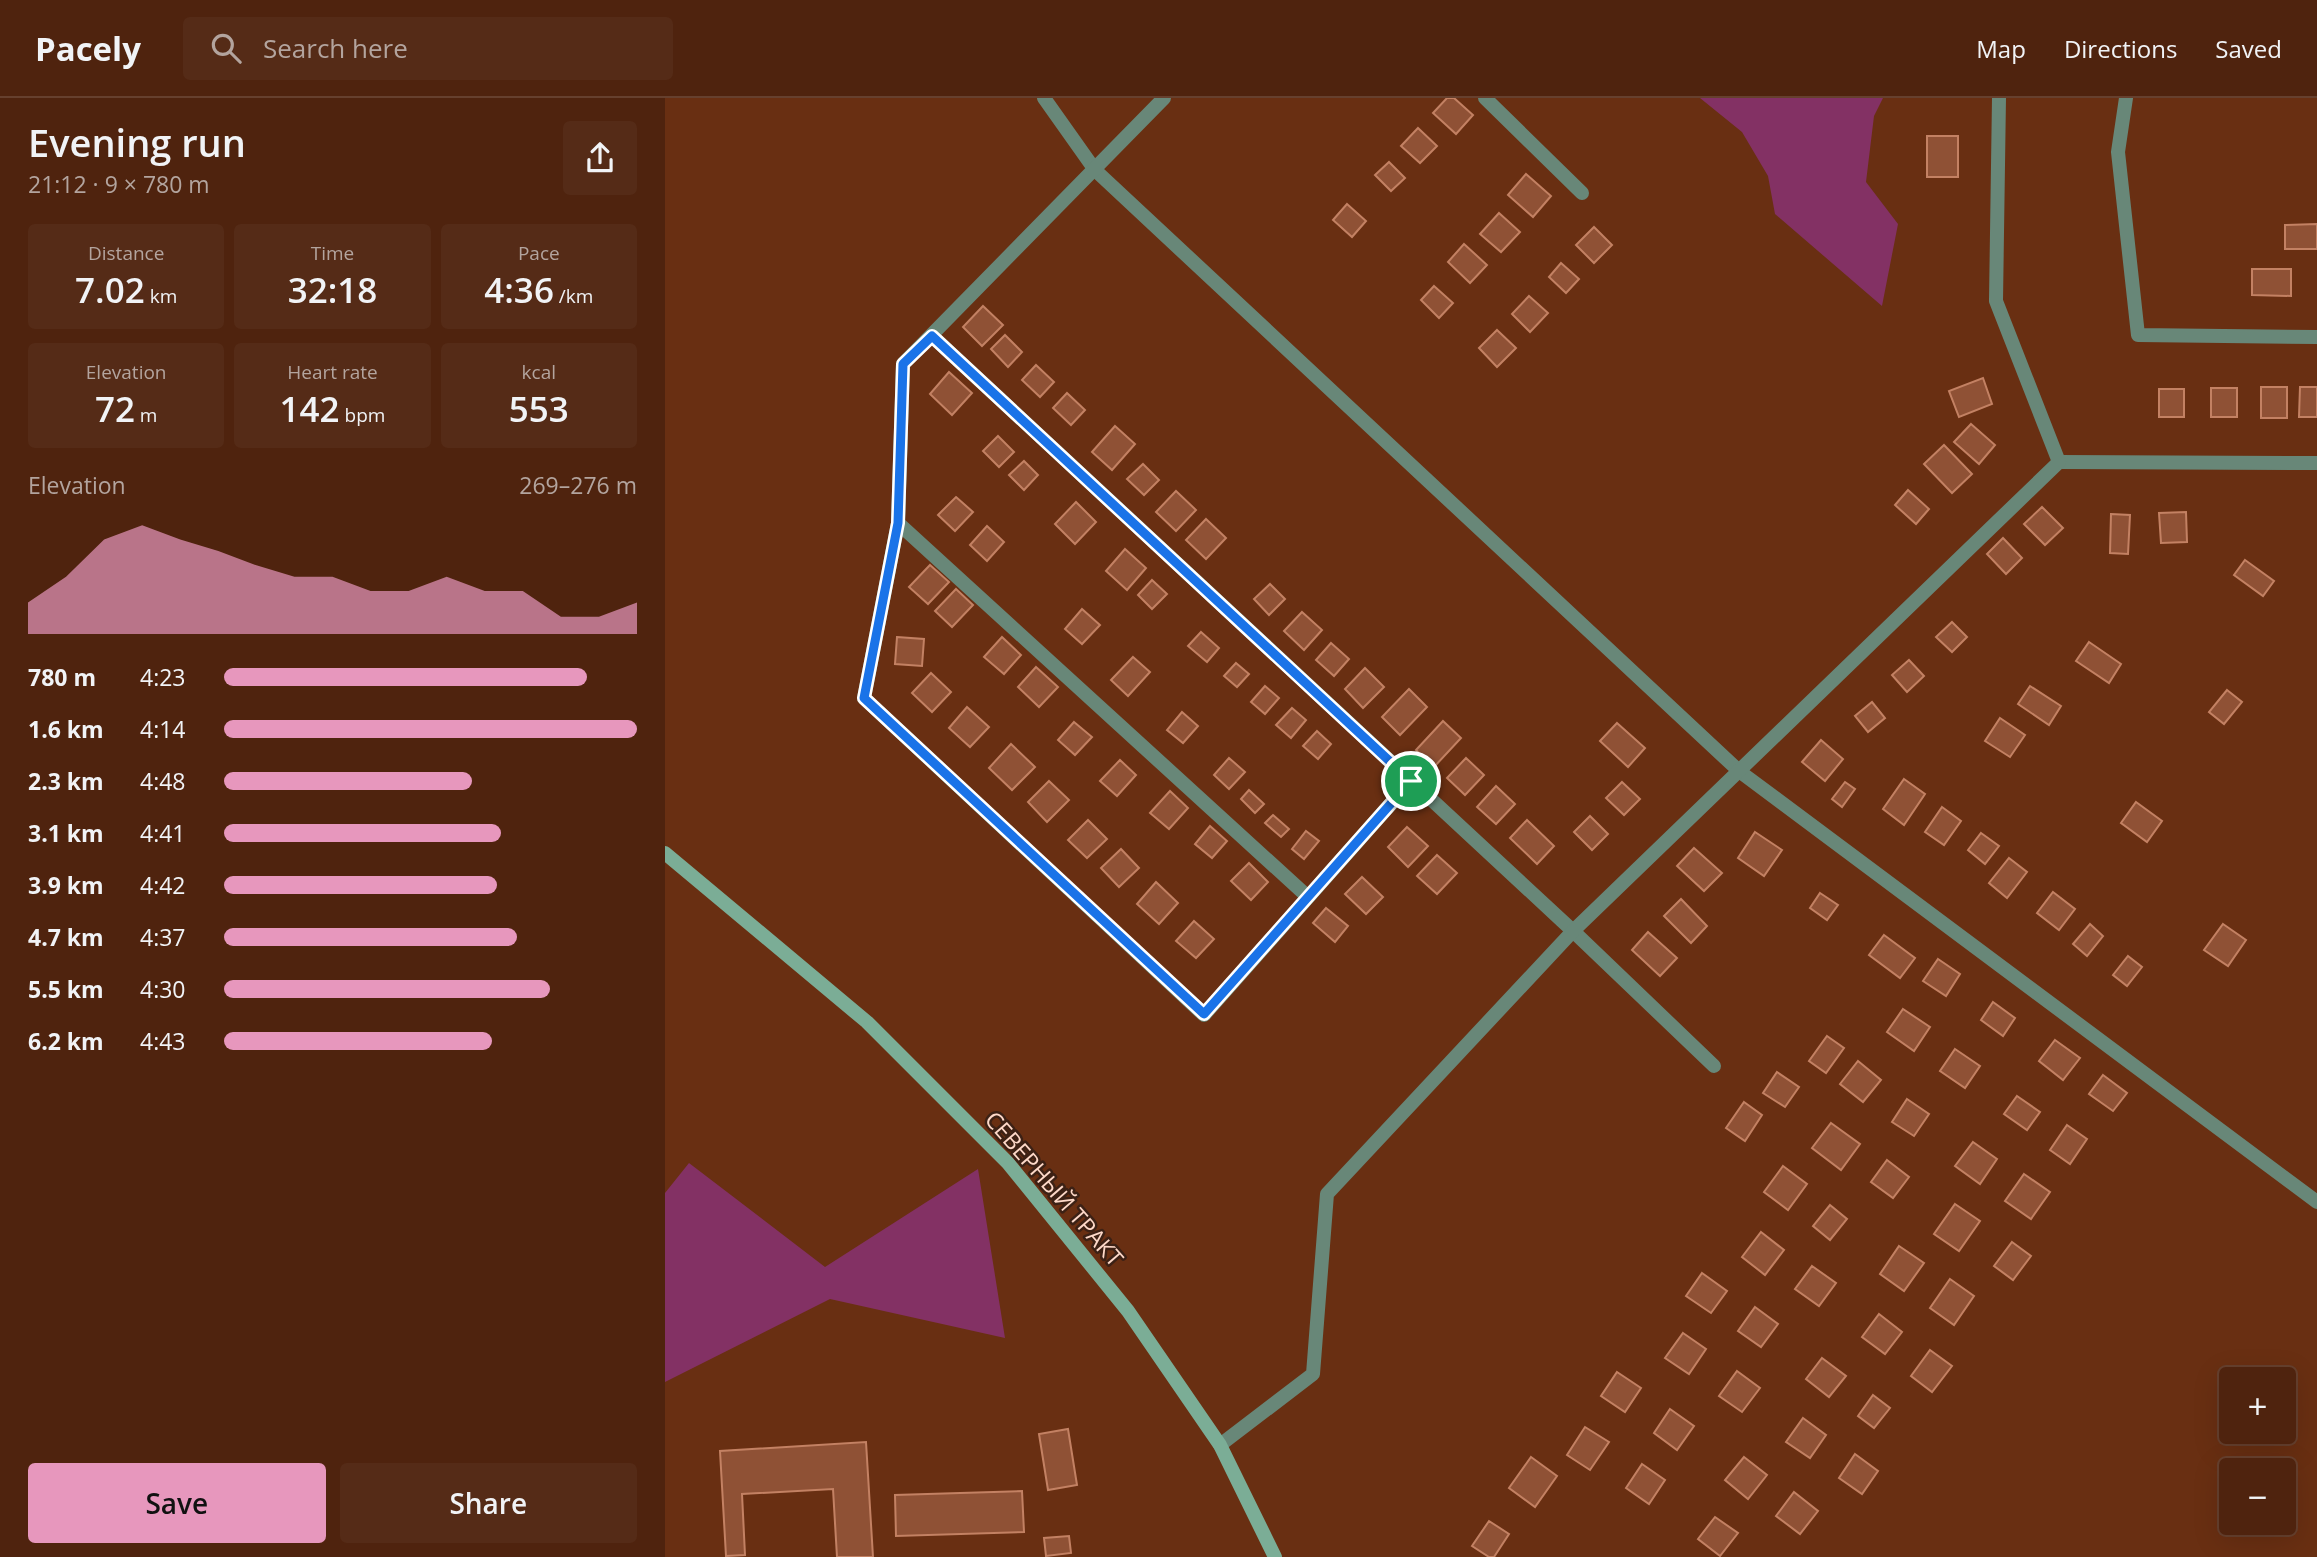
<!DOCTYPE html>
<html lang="en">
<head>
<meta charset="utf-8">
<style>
	body { margin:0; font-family:"Open Sans",sans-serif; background:#552b17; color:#f1f3f6; height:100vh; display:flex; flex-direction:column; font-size:26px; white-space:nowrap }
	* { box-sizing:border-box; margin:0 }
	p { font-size:23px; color:#b3a49e }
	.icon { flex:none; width:38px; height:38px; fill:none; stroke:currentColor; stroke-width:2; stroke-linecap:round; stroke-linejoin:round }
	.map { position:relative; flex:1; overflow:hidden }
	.panel { display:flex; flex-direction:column; background:#4f230e; width:665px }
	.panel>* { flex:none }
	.tools { position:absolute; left:1554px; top:1269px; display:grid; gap:14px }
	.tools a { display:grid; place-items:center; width:77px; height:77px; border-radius:7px; background:#4f230e; box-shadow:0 7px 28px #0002,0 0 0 2px #66402e; font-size:35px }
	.pin { position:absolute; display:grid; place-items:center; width:60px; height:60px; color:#fff; margin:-30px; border:4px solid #fff; border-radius:50%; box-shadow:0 2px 7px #0007 }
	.round { display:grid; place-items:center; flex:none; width:74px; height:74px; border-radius:7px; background:#552b17 }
	.summary { display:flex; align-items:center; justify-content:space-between; height:119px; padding:0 28px }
	h1 { font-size:38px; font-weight:600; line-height:52px }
	.metrics { display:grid; grid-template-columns:repeat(3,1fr); gap:10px; height:119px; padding:7px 28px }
	.metrics div { display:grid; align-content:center; border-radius:7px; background:#552b17; text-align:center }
	.metrics b { font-size:35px; font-weight:600 }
	.metrics small { font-size:19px; font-weight:400 }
	.metrics p { font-size:19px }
	.chart { height:196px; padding:14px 28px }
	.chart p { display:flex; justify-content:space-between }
	.chart svg { width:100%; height:126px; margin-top:7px; fill:#e797bd; opacity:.7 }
	.action { display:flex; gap:14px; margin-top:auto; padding:14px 28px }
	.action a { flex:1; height:80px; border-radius:7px; background:#e797bd; color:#111; font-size:28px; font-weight:600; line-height:80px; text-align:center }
	.action a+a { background:#552b17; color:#f1f3f6 }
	ul { padding:0 28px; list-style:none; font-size:23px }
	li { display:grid; grid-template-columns:112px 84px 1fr; align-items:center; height:52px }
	li i { height:18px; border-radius:9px; background:#e797bd }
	header { display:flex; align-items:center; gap:42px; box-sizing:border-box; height:98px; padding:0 35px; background:#4f230e; border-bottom:2px solid #66402e }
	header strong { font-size:33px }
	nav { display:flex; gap:38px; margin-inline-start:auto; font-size:24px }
	.search { width:490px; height:63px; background:#552b17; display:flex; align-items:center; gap:18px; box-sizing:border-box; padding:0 24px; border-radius:7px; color:#b3a49e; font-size:26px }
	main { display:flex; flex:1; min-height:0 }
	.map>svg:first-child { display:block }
	.green { fill:#833164 }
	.building { fill:#8f5135; stroke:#c38163; stroke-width:2 }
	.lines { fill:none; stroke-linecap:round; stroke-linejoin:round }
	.minor { stroke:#688778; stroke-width:14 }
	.secondary { stroke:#7bad96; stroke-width:14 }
	.route-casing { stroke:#fff; stroke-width:14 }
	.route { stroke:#1a73e8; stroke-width:9 }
	.labels { text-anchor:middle; stroke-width:5; stroke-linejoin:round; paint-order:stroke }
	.street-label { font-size:23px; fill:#fed9c9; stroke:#3c2115 }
</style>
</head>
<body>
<header>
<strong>Pacely</strong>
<div class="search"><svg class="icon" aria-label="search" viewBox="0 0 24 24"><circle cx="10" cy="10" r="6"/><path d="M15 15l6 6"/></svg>Search here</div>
<nav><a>Map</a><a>Directions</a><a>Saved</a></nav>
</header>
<main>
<section class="panel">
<div class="summary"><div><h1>Evening run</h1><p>21:12 · 9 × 780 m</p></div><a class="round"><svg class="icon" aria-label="share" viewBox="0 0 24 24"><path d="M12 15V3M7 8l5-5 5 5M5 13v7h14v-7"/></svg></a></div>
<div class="metrics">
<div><p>Distance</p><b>7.02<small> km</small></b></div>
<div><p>Time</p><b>32:18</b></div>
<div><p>Pace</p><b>4:36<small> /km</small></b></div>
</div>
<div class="metrics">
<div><p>Elevation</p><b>72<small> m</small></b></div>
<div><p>Heart rate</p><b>142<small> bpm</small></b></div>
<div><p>kcal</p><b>553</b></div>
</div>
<div class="chart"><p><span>Elevation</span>269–276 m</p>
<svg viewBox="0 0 160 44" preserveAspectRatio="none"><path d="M0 44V33L10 24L20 11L30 6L40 11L50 15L60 20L70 24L80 24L90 29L100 29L110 24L120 29L130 29L140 38L150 38L160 33V44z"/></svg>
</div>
<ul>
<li><b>780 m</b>4:23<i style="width:88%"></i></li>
<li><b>1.6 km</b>4:14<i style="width:100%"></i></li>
<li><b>2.3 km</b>4:48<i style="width:60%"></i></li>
<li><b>3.1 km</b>4:41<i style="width:67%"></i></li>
<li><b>3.9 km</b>4:42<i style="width:66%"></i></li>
<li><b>4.7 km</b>4:37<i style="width:71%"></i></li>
<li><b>5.5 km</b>4:30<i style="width:79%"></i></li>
<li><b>6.2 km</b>4:43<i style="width:65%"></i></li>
</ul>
<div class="action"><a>Save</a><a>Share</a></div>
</section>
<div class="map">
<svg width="1652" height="1459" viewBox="0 0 1652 1459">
	<rect width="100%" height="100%" fill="#692f12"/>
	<!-- green -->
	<g class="green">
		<path d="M1035 0H1218L1209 18 1201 84 1233 126 1217 208 1110 116 1103 78 1077 34Z"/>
		<path d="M24 1065 160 1169 313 1071 340 1240 165 1201 0 1284V1095Z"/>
	</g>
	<!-- building -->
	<g class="building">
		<path d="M782 0H789L808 17 791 36 768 15Z"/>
		<path d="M753 30 772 48 755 65 736 48Z"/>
		<rect x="1262" y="38" width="31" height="41"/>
		<path d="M724 64 740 80 726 93 710 77Z"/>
		<path d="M861 76 886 98 868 119 843 97Z"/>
		<path d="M682 106 701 123 687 139 668 122Z"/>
		<path d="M834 115 855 134 836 154 815 136Z"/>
		<path d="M1652 126V151H1620V127Z"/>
		<path d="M929 129 947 147 929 165 911 147Z"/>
		<path d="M799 146 822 167 805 185 783 164Z"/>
		<path d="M896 165 914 181 901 195 884 179Z"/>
		<path d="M1587 171H1626V198L1587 197Z"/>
		<path d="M769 188 788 205 774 220 756 202Z"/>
		<path d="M864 198 883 215 865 234 847 216Z"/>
		<path d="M318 208 338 227 317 248 298 229Z"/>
		<path d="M832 232 851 250 832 269 814 250Z"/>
		<path d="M340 237 357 254 343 269 326 251Z"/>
		<path d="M371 267 389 284 375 299 357 282Z"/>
		<path d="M284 274 307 295 287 317 265 296Z"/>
		<path d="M1318 280 1327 306 1294 319 1284 293Z"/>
		<rect x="1596" y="289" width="26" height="31"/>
		<path d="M1635 289H1652V319H1634Z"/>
		<rect x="1546" y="290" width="26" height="29"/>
		<rect x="1494" y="291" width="25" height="28"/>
		<path d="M402 295 420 312 406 327 388 310Z"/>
		<path d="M1306 326 1330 347 1314 366 1289 344Z"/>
		<path d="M450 328 470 346 447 372 427 354Z"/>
		<path d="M333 338 349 354 334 369 318 353Z"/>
		<path d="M1279 347 1307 376 1287 395 1259 366Z"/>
		<path d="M359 363 373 377 359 392 344 377Z"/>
		<path d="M478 366 494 382 479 397 462 381Z"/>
		<path d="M1243 392 1264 411 1251 426 1230 407Z"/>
		<path d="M511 393 531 412 511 433 491 414Z"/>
		<path d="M291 399 308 414 290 433 273 417Z"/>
		<path d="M411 404 431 424 410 446 390 426Z"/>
		<path d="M1377 409 1398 430 1380 447 1359 426Z"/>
		<path d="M1521 414 1522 444 1496 445 1494 415Z"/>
		<path d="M1446 416 1465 417 1463 456 1445 455Z"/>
		<path d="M541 421 561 440 541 461 521 442Z"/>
		<path d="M322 428 339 444 322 463 305 447Z"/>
		<path d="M1338 440 1357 460 1341 476 1322 456Z"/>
		<path d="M460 451 481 470 462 492 441 473Z"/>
		<path d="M1580 462 1609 483 1598 498 1569 477Z"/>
		<path d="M265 467 284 484 263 506 244 489Z"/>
		<path d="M487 482 502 496 487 511 473 497Z"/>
		<path d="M605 486 620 501 604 517 589 501Z"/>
		<path d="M291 491 308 507 287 529 270 513Z"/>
		<path d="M417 511 435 527 417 546 400 531Z"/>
		<path d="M637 514 657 532 639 552 619 533Z"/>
		<path d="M1287 524 1302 539 1287 554 1271 539Z"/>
		<path d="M536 534 554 550 542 564 523 548Z"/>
		<path d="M232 539 259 541 257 568 230 566Z"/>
		<path d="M337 539 356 557 339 576 319 559Z"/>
		<path d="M1424 544 1456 566 1444 585 1411 563Z"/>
		<path d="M666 545 684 561 669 578 651 562Z"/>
		<path d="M468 559 485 574 463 598 446 582Z"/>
		<path d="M1244 562 1259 578 1242 594 1227 577Z"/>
		<path d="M571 565 584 576 572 589 559 578Z"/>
		<path d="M371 569 393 589 374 609 353 589Z"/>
		<path d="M700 570 719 589 698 610 680 591Z"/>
		<path d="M266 575 286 594 267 614 247 595Z"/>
		<path d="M600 588 614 600 600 616 586 604Z"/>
		<path d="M1365 588 1396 608 1384 627 1353 606Z"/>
		<path d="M744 591 762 609 735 637 717 619Z"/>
		<path d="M1562 592 1577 604 1559 626 1544 614Z"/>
		<path d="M1207 604 1220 620 1203 634 1190 618Z"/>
		<path d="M302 609 324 629 305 649 284 630Z"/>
		<path d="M627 610 641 622 626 640 611 627Z"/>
		<path d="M517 614 533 628 518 645 502 632Z"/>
		<path d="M1335 620 1360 637 1345 659 1320 643Z"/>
		<path d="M778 623 796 640 769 669 751 652Z"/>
		<path d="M409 624 427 639 410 657 393 642Z"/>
		<path d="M952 625 980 650 963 669 935 643Z"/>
		<path d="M652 633 666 646 653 661 638 648Z"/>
		<path d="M1156 642 1178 661 1160 683 1137 664Z"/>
		<path d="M346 646 370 669 347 692 324 670Z"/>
		<path d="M564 660 580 674 564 691 549 677Z"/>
		<path d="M801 660 819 677 800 697 782 680Z"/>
		<path d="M455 662 471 677 452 698 435 683Z"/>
		<path d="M1239 681 1260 696 1239 727 1218 711Z"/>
		<path d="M384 683 404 702 382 724 363 704Z"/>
		<path d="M957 684 975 701 959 717 941 700Z"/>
		<path d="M1180 684 1190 691 1177 709 1167 701Z"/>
		<path d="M831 688 850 706 831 726 812 709Z"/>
		<path d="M584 692 599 706 590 715 576 701Z"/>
		<path d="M505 693 523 710 504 731 485 715Z"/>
		<path d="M1471 704 1497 723 1482 744 1456 725Z"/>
		<path d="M1277 709 1296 723 1279 747 1260 734Z"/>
		<path d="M608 717 624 731 616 739 600 725Z"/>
		<path d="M925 718 943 736 927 752 909 734Z"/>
		<path d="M423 722 442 741 422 760 403 742Z"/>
		<path d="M862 722 889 748 872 766 845 740Z"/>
		<path d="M545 728 562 743 547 760 530 746Z"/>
		<path d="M742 729 763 748 743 769 723 749Z"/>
		<path d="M641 733 654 743 639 761 627 751Z"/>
		<path d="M1090 734 1117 752 1099 778 1073 760Z"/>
		<path d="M1316 735 1334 748 1320 766 1303 752Z"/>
		<path d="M1029 750 1057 775 1039 793 1012 768Z"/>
		<path d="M456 751 474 770 454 789 436 770Z"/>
		<path d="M772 757 792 775 772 796 752 778Z"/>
		<path d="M1344 760 1362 774 1342 800 1324 785Z"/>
		<path d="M584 765 603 784 586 802 566 783Z"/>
		<path d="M697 779 718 799 701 816 680 796Z"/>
		<path d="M491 784 513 805 494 826 472 806Z"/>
		<path d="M1388 794 1410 811 1394 832 1372 815Z"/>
		<path d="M1155 795 1173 807 1162 822 1145 810Z"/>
		<path d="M1016 801 1042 828 1026 845 999 818Z"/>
		<path d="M661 810 683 828 670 844 648 825Z"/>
		<path d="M529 823 549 841 531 860 511 843Z"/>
		<path d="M1425 826 1438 838 1422 858 1408 846Z"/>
		<path d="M1558 826 1581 842 1563 868 1539 852Z"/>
		<path d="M983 834 1012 860 995 878 967 852Z"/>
		<path d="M1219 837 1250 860 1235 880 1204 857Z"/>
		<path d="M1463 858 1477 869 1462 888 1448 877Z"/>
		<path d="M1273 861 1295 876 1281 898 1258 883Z"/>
		<path d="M1328 904 1350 920 1338 938 1316 922Z"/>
		<path d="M1238 911 1265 929 1249 953 1222 934Z"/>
		<path d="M1162 938 1179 950 1161 975 1144 963Z"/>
		<path d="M1390 942 1415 960 1398 982 1374 963Z"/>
		<path d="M1290 951 1315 968 1300 990 1275 973Z"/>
		<path d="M1193 963 1216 982 1198 1004 1175 986Z"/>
		<path d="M1112 974 1134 989 1120 1009 1098 995Z"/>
		<path d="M1438 977 1462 995 1448 1013 1424 996Z"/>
		<path d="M1352 998 1375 1014 1362 1032 1339 1016Z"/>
		<path d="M1242 1001 1264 1016 1249 1038 1227 1024Z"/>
		<path d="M1079 1004 1097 1017 1080 1043 1061 1030Z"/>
		<path d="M1166 1025 1195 1046 1176 1072 1147 1050Z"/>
		<path d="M1402 1027 1422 1041 1405 1066 1385 1052Z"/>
		<path d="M1308 1044 1332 1061 1315 1086 1290 1068Z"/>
		<path d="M1222 1062 1244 1079 1228 1100 1206 1084Z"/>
		<path d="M1118 1068 1142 1086 1123 1112 1099 1094Z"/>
		<path d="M1359 1076 1385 1094 1366 1121 1340 1103Z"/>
		<path d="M1290 1106 1315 1123 1294 1153 1269 1136Z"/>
		<path d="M1165 1107 1182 1121 1165 1142 1148 1128Z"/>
		<path d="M1096 1134 1119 1152 1100 1177 1077 1159Z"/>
		<path d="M1347 1144 1366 1158 1348 1182 1329 1168Z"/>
		<path d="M1234 1148 1259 1165 1239 1193 1215 1176Z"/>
		<path d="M1147 1168 1171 1185 1154 1208 1130 1191Z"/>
		<path d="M1037 1175 1062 1193 1046 1215 1021 1198Z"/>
		<path d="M1285 1181 1309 1198 1289 1227 1265 1210Z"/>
		<path d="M1090 1209 1113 1226 1096 1249 1073 1233Z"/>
		<path d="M1214 1216 1237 1234 1220 1256 1197 1239Z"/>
		<path d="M1018 1235 1041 1251 1024 1276 1000 1260Z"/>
		<path d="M1265 1252 1287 1268 1267 1294 1246 1278Z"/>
		<path d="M1157 1260 1181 1278 1164 1299 1141 1281Z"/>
		<path d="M1072 1273 1095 1290 1077 1314 1054 1298Z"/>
		<path d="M952 1274 976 1290 960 1314 936 1298Z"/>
		<path d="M1208 1297 1225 1310 1209 1330 1193 1318Z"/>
		<path d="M1005 1311 1029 1328 1012 1352 989 1335Z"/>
		<path d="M1138 1320 1161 1337 1145 1360 1121 1344Z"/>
		<path d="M920 1329 944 1344 925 1372 902 1357Z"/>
		<path d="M403 1331 412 1387 383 1392 374 1336Z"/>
		<path d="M201 1344 208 1459H172L168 1391 77 1396 80 1457 61 1458 55 1353Z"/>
		<path d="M1190 1356 1213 1373 1197 1396 1174 1380Z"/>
		<path d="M866 1359 892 1378 870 1409 844 1390Z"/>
		<path d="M1079 1359 1102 1377 1083 1401 1060 1382Z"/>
		<path d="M977 1366 1000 1382 984 1406 961 1390Z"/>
		<path d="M357 1393 359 1434 231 1438 230 1397Z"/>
		<path d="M1129 1394 1153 1413 1135 1436 1111 1418Z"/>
		<path d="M1050 1419 1073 1435 1055 1458 1033 1441Z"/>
		<path d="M824 1423 844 1436 829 1459H824L807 1448Z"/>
		<path d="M404 1438 406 1455 381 1458 379 1440Z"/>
	</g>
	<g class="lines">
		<!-- minor -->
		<g class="minor">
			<path d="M379 0 430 72 1074 673 1652 1104"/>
			<path d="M499 0 238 266 233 425 199 600 539 917 746 683"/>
			<path d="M820 0 917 95"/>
			<path d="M1461 0 1453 54 1473 237 1652 239"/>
			<path d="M267 238 908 833 1049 968"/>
			<path d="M1394 364 1652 365"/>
			<path d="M233 425 643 799"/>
			<path d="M555 1347 648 1276 662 1096 908 833 1394 364 1331 203 1334 0"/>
		</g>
		<!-- secondary -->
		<path class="secondary" d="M0 755 202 924 343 1065 463 1213 555 1347 610 1459"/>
	</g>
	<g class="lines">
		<!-- route casing -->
		<g class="route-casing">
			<path id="route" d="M267 238 746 683 539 916 199 600 233 425 238 266Z"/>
		</g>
		<!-- route -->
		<use href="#route" class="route"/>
	</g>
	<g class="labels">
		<!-- street labels -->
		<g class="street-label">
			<text transform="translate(389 1091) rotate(49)" y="8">СЕВЕРНЫЙ ТРАКТ</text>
		</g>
	</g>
</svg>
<div class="tools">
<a>+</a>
<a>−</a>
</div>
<div class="pin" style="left:746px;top:683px;background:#1e9e55"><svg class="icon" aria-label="arrive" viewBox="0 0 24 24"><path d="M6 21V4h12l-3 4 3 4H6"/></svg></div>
</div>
</main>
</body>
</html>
